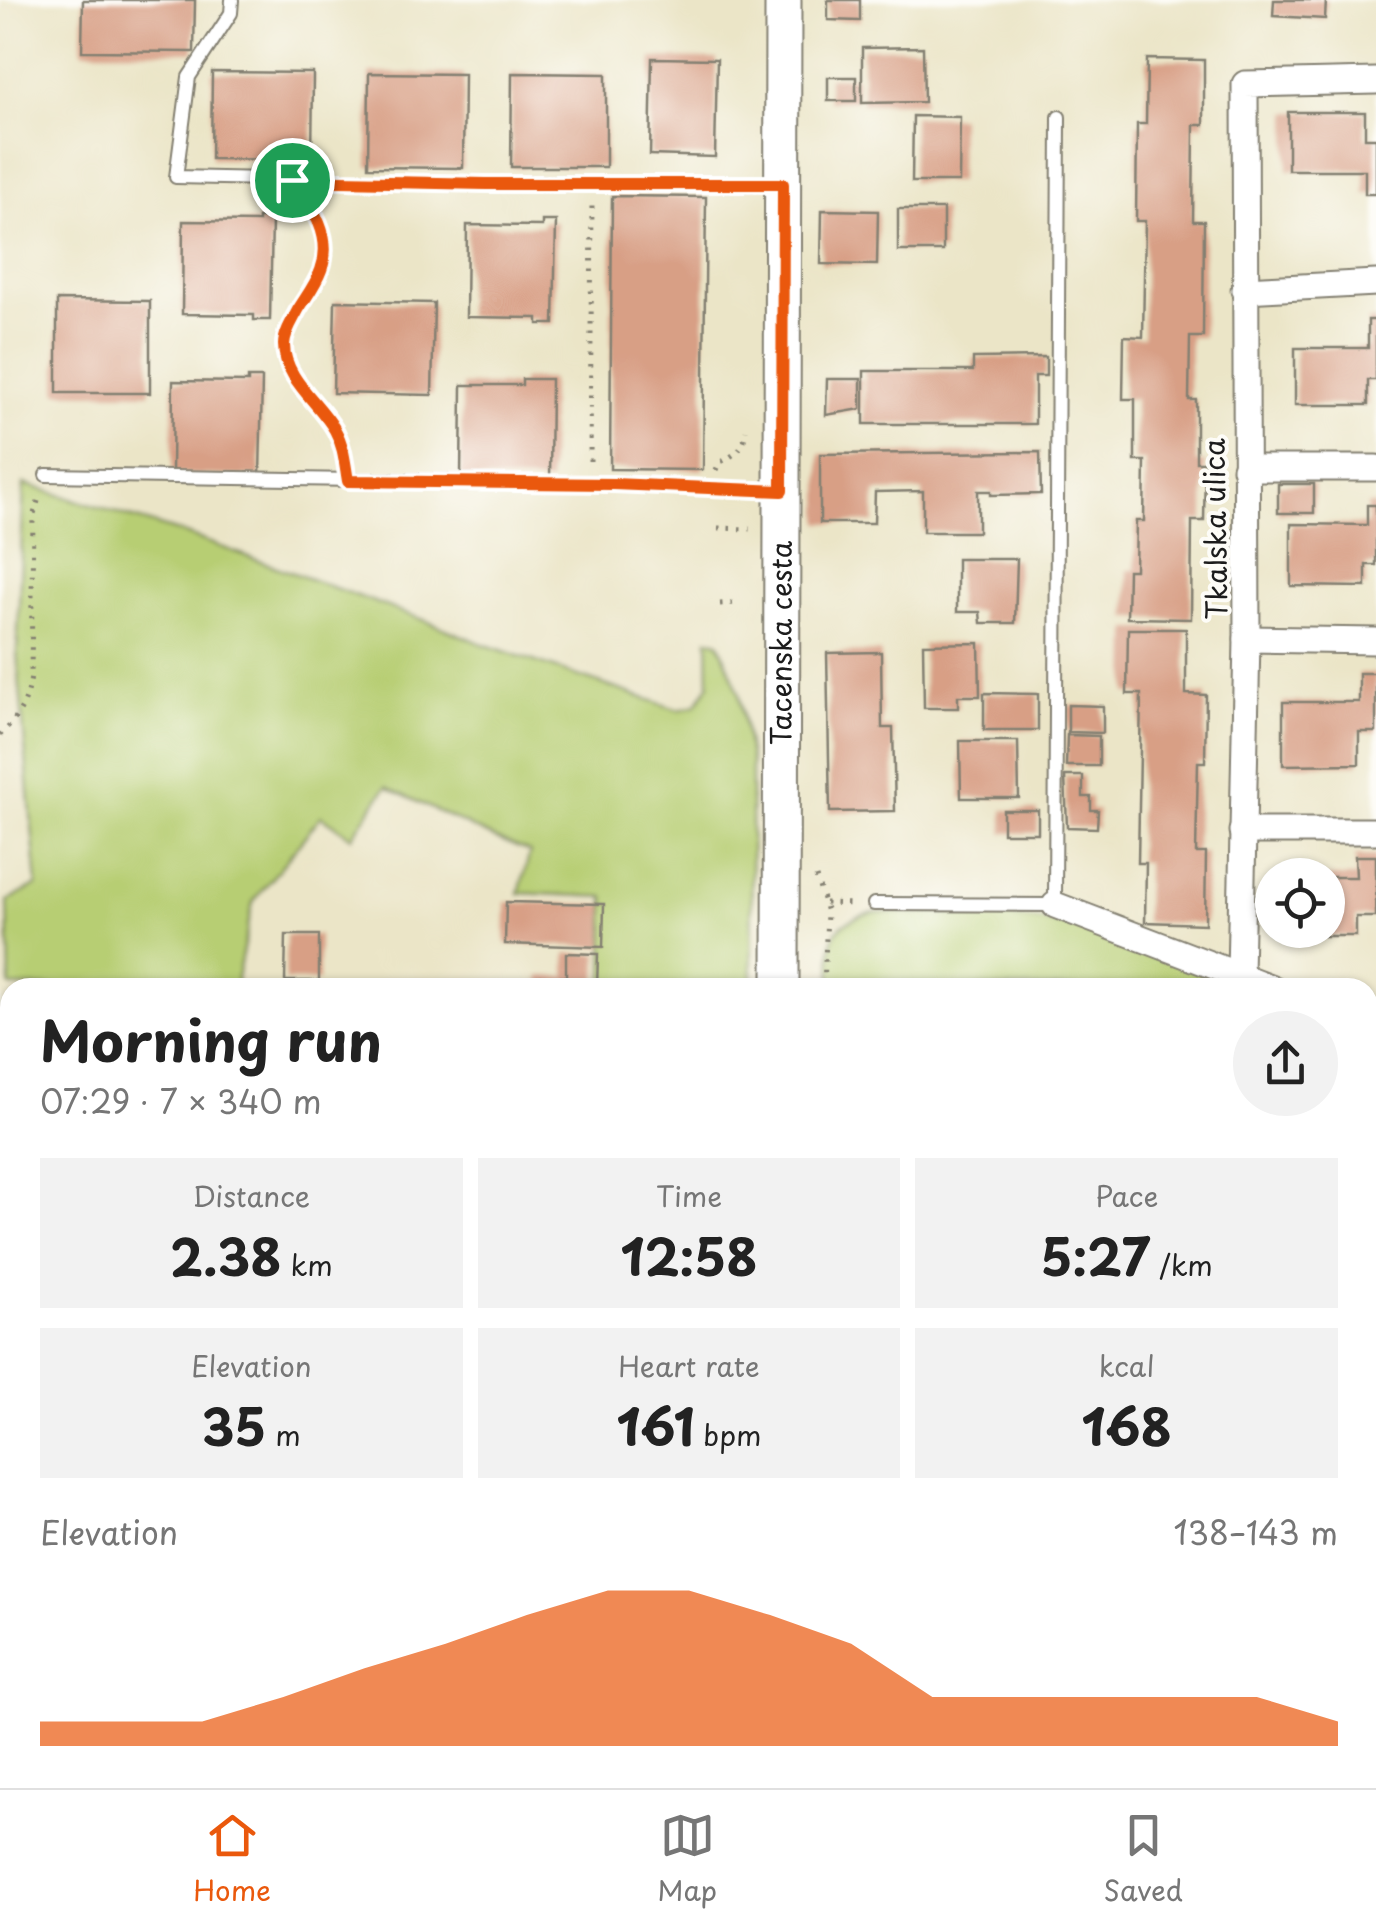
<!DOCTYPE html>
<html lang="en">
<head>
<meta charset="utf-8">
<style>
	body { margin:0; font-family:"Playpen Sans",sans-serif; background:#f2f2f2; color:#222; height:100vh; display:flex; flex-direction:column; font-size:38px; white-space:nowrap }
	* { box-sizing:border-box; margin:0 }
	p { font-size:32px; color:#767676 }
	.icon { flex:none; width:55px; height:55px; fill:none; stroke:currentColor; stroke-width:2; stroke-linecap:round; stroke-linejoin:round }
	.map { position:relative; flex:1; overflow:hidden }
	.details { position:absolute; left:0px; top:978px; width:1378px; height:812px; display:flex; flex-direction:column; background:#fff; border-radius:30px 30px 0 0; box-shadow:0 2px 8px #0004 }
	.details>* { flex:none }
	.tools { position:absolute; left:1255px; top:858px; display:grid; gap:20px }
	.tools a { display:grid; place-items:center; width:90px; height:90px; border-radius:50%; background:#fff; box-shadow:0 2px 8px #0004; font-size:50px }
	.pin { position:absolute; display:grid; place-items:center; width:85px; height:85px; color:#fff; margin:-42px; border:5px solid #fff; border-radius:50%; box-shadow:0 2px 10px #0007 }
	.round { display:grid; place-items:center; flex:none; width:105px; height:105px; border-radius:52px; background:#f2f2f2 }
	.summary { display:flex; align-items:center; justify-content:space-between; height:170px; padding:0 40px }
	h1 { font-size:55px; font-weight:700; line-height:75px }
	.figures { display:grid; grid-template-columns:repeat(3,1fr); gap:15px; height:170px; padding:10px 40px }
	.figures div { display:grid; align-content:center; border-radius:0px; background:#f2f2f2; text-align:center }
	.figures b { font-size:50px; font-weight:700 }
	.figures small { font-size:28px; font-weight:400 }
	.figures p { font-size:28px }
	.chart { height:280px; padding:20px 40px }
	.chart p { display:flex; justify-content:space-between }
	.chart svg { width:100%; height:180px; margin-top:10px; fill:#ea580c; opacity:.7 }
	.menu { display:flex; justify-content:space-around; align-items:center; height:140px; border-top:2px solid #e0e0e0; background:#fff; font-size:28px; color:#767676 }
	.menu a { display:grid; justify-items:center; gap:5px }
	.menu .selected { color:#ea580c }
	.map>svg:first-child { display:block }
	.green { fill:#b7ce73; stroke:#6a7548; stroke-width:2.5 }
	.building { fill:#d89f85 }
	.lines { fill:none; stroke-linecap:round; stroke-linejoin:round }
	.lane-casing { stroke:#848072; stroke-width:16 }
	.street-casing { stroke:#848072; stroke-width:29 }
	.secondary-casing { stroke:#848072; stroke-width:39 }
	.path { stroke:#848072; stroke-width:5; stroke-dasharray:2.5 8; stroke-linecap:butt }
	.lane { stroke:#fff; stroke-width:12 }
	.street { stroke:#fff; stroke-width:25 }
	.secondary { stroke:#fff; stroke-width:35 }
	.route-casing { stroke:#fff; stroke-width:20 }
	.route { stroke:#ea580c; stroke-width:12 }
	.labels { text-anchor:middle; stroke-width:8; stroke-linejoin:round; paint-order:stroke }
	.street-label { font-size:28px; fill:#1c1c1c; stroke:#fdfcf7 }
</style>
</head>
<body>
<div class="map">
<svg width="1376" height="1788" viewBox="0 0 1376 1788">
	<rect width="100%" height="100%" fill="#fdfcf7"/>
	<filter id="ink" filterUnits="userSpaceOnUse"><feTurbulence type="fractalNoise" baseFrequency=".01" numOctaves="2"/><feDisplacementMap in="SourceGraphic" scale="20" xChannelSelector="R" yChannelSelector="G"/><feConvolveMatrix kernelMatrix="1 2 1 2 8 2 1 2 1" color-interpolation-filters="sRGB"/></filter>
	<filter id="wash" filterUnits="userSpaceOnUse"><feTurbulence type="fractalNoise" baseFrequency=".0048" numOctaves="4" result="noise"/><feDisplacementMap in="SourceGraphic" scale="40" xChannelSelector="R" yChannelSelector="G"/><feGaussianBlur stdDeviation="2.25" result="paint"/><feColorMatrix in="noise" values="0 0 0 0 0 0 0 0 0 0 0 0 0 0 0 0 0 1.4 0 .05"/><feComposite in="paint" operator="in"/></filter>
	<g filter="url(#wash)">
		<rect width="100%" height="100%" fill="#ebe5c7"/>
		<!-- green -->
		<g class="green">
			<path d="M24 484 185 534 424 620 480 643 679 710 696 705 709 685 708 639 719 642 739 693 751 764 752 987H604L605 897 519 893 530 852 496 839 386 787 352 837 321 816 253 902 235 987H10L8 901 37 885 17 654Z"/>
			<path d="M874 912C935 914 998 912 1058 923 1117 933 1182 965 1238 988H831C833 941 822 925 874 912Z"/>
			<path d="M1368 1037 1376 1040V1224H1368Z"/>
			<path d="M306 1780H533V1788H298Z"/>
		</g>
		<g id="blocks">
			<!-- building -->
			<g class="building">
				<path d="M83 0H195L194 52 82 51Z"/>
				<path d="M828 0H860V21L828 20Z"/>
				<path d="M1274 0H1326L1325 19 1273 16Z"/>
				<path d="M923 47 924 102 862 103V48Z"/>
				<path d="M652 58 717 59 715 157 650 155Z"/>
				<path d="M1147 59 1204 60V125H1194L1193 221H1204L1203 337H1190L1189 400H1196V462H1205L1204 521H1192L1191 619 1127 618 1128 570H1135L1136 521H1144L1145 461H1135V399H1123L1124 336 1143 337 1145 221H1136L1137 124H1146Z"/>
				<path d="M212 72 313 73 312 160 211 159Z"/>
				<path d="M369 73 464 74 463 168 368 167Z"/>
				<path d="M512 73 606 74V167H511Z"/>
				<rect x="828" y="77" width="28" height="24"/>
				<path d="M1288 112H1365V138H1376V194H1365V170H1288Z"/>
				<path d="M913 116 960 117 959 182H912Z"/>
				<path d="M612 196 706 197 703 470 610 469Z"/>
				<rect x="898" y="209" width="45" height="42"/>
				<path d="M822 210 878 211 877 265 821 264Z"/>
				<path d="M258 218H272L270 320H254V315L182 314 183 221 258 222Z"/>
				<path d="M542 221H556L554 324H538V318L466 317 467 225 542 226Z"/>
				<path d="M57 300 150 301V393H57Z"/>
				<path d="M335 301 434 303 432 395 333 393Z"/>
				<path d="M1368 320H1376V380H1368V405H1295V348H1368Z"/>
				<path d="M1046 357V376H1035V424H864V371H973V358Z"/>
				<path d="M248 378H262L260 477 172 474 173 381 248 382Z"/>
				<path d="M522 379H551L550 482 461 478 462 385H522Z"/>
				<path d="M827 379H861V409L826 415Z"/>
				<path d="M1040 452 1041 494 991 495V491H978V532H923V491L875 492 874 523H820V454Z"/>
				<rect x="1278" y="484" width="36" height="29"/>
				<path d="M1367 505H1376V565H1366V587L1291 586V524L1367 525Z"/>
				<path d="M957 559H1017L1015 623H981L980 612H957Z"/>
				<path d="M1128 629H1186V694L1206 695 1205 762H1198L1196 853H1206L1205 924 1145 922 1146 863H1138L1141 694H1127Z"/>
				<path d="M979 643 980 696H958V708H924L923 644Z"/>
				<path d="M881 652 882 728H893L895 811 830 812 827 653Z"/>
				<path d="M1359 673H1376V732H1359V764L1283 765V702H1359Z"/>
				<path d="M984 693 1038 694V730H984Z"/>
				<path d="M1068 705 1103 706V733L1068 732Z"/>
				<path d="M1067 735 1099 736V766H1066Z"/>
				<path d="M960 741H1018L1019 798H961Z"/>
				<path d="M1065 776H1083V797H1091V810H1098L1097 828 1067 827Z"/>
				<rect x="1003" y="810" width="35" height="23"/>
				<path d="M1355 856H1376V917H1356V936H1285V930H1328V877H1356Z"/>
				<path d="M506 902 604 904 603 947 505 944Z"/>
				<path d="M286 935H319V981H285Z"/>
				<path d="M566 953 598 954 597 988H540V976L566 977Z"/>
				<path d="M0 1349 10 1350V1416L0 1415Z"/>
				<rect x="1368" y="1473" width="8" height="57"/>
				<rect x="0" y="1538" width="10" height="53"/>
				<rect x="1368" y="1615" width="8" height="51"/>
				<path d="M1368 1765H1376V1788H1321V1780H1368Z"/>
				<path d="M131 1780H184L192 1788H122Z"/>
				<path d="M544 1780H666V1788L544 1787Z"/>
				<rect x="696" y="1780" width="51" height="8"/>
				<path d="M1033 1780H1065V1788H1032Z"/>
				<rect x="1154" y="1780" width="151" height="8"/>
			</g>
		</g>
	</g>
	<g filter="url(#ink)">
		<use href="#blocks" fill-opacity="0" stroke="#848072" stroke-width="2.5"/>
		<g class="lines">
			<!-- lane casing -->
			<g class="lane-casing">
				<g id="lane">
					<path d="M232 0 231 13 189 77 176 177 487 184H780"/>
					<path d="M46 475 613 484 779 491"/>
					<path d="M874 904 1055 905 1059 117"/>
					<path d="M0 1312 10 1313"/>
				</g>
			</g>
			<!-- street casing -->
			<g class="street-casing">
				<g id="street">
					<path d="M1244 290 1376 283"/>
					<path d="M1245 468H1376"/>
					<path d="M1247 639 1376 641"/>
					<path d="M1242 831H1376"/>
					<path d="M1055 905 1272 988"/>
					<path d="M1240 975 1247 639 1245 84 1376 81"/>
					<path d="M1368 1026 1376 1029"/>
					<path d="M1368 1440H1376"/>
					<path d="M0 1496H10"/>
					<path d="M1368 1587H1376"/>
					<path d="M0 1717 10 1708"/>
					<path d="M1368 1727 1376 1728"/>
					<path d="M0 1760 10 1770"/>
					<path d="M275 1788 284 1780"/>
					<path d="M1135 1788 1136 1780"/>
				</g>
			</g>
			<!-- secondary casing -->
			<g class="secondary-casing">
				<g id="secondary">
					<path id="s1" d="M781 988 783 0"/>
					<path d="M779 1788V1780"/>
				</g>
			</g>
			<!-- path -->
			<g class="path">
				<path d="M307 201C338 242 323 268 300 307 294 318 286 330 285 343 281 379 337 417 345 458"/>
				<path d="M590 461 592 202"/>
				<path d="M716 470 719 463C735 455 744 449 746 430"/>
				<path d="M718 528 750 529"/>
				<path d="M720 604 736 603"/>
				<path d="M0 735C19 718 28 701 31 676L33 517 40 495"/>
				<path d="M816 877 827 912 824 988"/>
				<path d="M825 903 856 904"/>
			</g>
			<!-- lane -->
			<use href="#lane" class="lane"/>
			<!-- street -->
			<use href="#street" class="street"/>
			<!-- secondary -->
			<use href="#secondary" class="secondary"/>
		</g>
	</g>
	<g class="lines" filter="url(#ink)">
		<!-- route casing -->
		<g class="route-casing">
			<path id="route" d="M292 180 486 184H783L782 491 613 484 348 481C345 464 344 446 335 430 320 403 284 379 284 345 284 333 293 320 298 310 306 297 316 284 321 270 334 235 311 206 292 180Z"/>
		</g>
		<!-- route -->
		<use href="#route" class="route"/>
	</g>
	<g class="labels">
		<!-- street labels -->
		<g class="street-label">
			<text transform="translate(1216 529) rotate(-91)" y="10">Tkalska ulica</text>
			<text dy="10" stroke="none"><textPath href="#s1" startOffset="345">Tacenska cesta</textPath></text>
		</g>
	</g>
</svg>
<div class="tools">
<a><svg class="icon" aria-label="locate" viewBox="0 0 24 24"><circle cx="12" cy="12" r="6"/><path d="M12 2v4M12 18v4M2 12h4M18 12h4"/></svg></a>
</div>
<div class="pin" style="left:292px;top:180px;background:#1e9e55"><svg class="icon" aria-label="arrive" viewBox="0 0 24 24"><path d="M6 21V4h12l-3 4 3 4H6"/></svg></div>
<section class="details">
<div class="summary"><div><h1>Morning run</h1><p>07:29 · 7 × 340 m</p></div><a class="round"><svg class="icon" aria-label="share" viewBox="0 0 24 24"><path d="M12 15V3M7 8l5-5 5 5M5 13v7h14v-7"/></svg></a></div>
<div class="figures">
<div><p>Distance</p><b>2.38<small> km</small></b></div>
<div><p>Time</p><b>12:58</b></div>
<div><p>Pace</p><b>5:27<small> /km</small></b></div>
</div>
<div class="figures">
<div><p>Elevation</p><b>35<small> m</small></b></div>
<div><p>Heart rate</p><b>161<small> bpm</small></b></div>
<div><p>kcal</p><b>168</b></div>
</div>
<div class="chart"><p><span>Elevation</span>138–143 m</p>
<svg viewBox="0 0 160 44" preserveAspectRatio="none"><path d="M0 44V38L10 38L20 38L30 32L40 25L50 19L60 12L70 6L80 6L90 12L100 19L110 32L120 32L130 32L140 32L150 32L160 38V44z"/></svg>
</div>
</section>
</div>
<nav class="menu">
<a class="selected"><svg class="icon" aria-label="home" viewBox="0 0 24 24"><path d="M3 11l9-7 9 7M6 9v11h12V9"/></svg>Home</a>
<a><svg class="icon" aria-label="map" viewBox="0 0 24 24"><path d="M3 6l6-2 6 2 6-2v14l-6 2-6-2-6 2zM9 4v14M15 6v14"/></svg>Map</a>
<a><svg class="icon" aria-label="saved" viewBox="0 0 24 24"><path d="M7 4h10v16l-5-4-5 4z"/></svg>Saved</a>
</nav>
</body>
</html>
